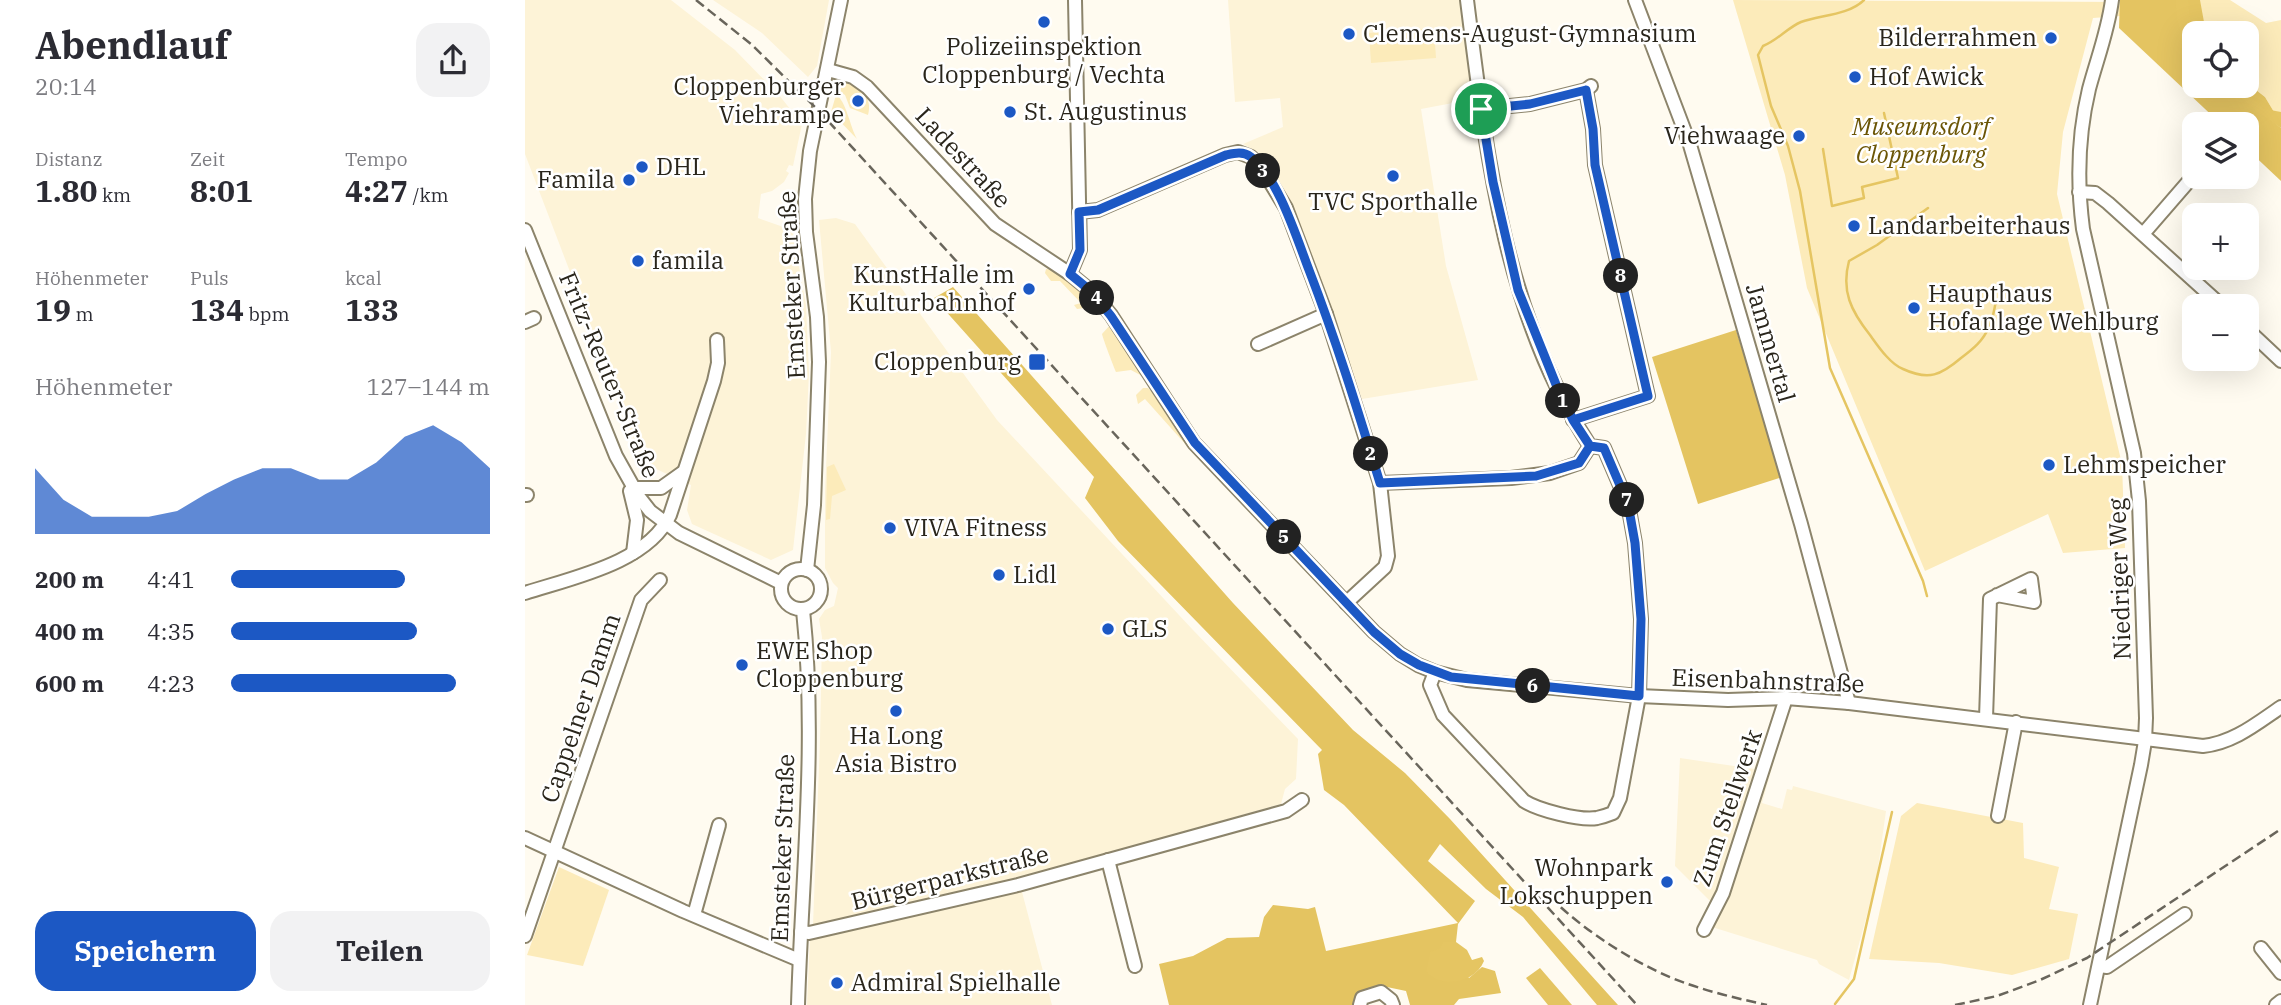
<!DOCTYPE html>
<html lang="de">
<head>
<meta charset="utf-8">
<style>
	body { margin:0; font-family:"IBM Plex Serif",serif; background:#f2f2f3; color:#2b2b33; height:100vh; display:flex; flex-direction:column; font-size:26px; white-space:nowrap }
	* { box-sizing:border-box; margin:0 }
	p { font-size:23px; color:#7c7c81 }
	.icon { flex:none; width:38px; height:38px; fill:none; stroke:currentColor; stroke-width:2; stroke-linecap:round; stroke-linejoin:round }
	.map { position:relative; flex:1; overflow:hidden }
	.drawer { display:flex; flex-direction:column; background:#fff; width:525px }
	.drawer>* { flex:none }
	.tools { position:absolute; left:1657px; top:21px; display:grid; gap:14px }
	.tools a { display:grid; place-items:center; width:77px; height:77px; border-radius:14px; background:#fff; box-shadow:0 7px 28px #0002; font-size:35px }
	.pin { position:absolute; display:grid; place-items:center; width:60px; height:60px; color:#fff; margin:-30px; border:4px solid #fff; border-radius:50%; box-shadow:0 2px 7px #0007 }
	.km { position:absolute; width:35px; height:35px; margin:-18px; border-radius:50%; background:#222; color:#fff; font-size:19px; line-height:35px; text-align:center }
	.round { display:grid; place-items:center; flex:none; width:74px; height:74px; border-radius:21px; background:#f2f2f3 }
	.summary { display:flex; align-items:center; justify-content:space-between; height:119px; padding:0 35px }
	h1 { font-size:38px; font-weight:700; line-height:52px }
	.metrics { display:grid; grid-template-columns:repeat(3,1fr); gap:10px; height:119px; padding:7px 35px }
	.metrics div { display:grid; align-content:center }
	.metrics b { font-size:30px; font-weight:700 }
	.metrics small { font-size:19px; font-weight:400 }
	.metrics p { font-size:19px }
	.chart { height:196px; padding:14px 35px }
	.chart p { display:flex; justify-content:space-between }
	.chart svg { width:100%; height:126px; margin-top:7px; fill:#1c58c4; opacity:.7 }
	.primary-button { display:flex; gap:14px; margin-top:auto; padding:14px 35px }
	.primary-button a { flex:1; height:80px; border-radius:21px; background:#1c58c4; color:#fff; font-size:28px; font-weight:700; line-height:80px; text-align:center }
	.primary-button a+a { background:#f2f2f3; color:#2b2b33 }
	ul { padding:0 35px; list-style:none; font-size:23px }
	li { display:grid; grid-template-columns:112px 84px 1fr; align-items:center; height:52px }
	li i { height:18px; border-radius:9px; background:#1c58c4 }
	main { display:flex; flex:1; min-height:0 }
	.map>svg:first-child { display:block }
	.built { fill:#fdf3d7 }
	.green { fill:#fcebba }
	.forest { fill:#e4c461 }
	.water { fill:#e5c562 }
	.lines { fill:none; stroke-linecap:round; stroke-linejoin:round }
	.stream { stroke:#e5c562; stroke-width:2.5 }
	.minor-casing { stroke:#8c846b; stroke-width:16 }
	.minor { stroke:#fff; stroke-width:12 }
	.rail { stroke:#69655b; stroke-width:2.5; stroke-dasharray:10 5; stroke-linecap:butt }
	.route-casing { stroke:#fff; stroke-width:14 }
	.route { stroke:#1c58c4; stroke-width:9 }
	.poi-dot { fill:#1c58c4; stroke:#fff; stroke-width:2.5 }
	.labels { text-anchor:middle; stroke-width:5; stroke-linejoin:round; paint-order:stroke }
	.poi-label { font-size:24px; fill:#29251b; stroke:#fff; text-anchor:start }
	.park-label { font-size:24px; font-style:italic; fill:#6b5505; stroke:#fff }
	.street-label { font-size:24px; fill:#29251b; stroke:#fff }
</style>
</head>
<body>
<main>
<section class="drawer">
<div class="summary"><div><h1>Abendlauf</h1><p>20:14</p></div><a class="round"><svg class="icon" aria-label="share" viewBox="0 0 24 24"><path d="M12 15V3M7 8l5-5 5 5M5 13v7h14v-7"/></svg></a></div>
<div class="metrics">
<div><p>Distanz</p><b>1.80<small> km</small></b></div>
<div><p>Zeit</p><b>8:01</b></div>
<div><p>Tempo</p><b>4:27<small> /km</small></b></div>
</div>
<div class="metrics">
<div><p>Höhenmeter</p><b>19<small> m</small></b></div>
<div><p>Puls</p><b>134<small> bpm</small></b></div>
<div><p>kcal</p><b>133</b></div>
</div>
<div class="chart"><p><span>Höhenmeter</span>127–144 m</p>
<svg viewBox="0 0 160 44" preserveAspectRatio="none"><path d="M0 44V21L10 32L20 38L30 38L40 38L50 36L60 30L70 25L80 21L90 21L100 25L110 25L120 19L130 10L140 6L150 12L160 21V44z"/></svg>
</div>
<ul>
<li><b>200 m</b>4:41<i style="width:67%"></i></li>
<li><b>400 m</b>4:35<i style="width:72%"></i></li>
<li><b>600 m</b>4:23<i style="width:87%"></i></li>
</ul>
<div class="primary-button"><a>Speichern</a><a>Teilen</a></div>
</section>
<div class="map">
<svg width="1756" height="1005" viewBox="0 0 1756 1005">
	<rect width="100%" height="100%" fill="#fffbf0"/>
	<!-- built -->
	<g class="built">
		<path d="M0 0H146L210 50 254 95 277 124 268 166 264 165 261 171 264 173 259 182 247 191 236 194 233 218 264 229 268 234 281 305 284 373 281 434 268 550 246 560 167 524 162 510 166 485 118 463 0 154Z"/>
		<path d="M188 0H304L292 66 283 77 237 33Z"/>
		<path d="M703 0H938L949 99 896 109 921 266 953 380 837 399 767 205 745 165 734 153 718 144 758 127 755 98 710 102Z"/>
		<path d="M311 218 330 224 472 420 668 630 773 739 771 779 760 789 756 804 490 879 288 925 295 741 297 637 294 619 300 610 309 606 313 588 308 583 300 568V492L306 352 294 220Z"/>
		<path d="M1254 707 1264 708 1237 803 1257 809 1262 789 1267 790 1268 786 1361 811 1351 882 1324 980 1294 964 1292 960 1187 927 1192 908 1150 866 1155 758 1229 769Z"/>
		<path d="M497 892 527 1005H282L285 938 406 909Z"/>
	</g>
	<!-- green -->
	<g class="green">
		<path d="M1208 0 1596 2V0H1705L1741 23 1756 20V112H1749L1740 97 1722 83V33H1681L1679 22 1595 16 1568 18 1538 132 1532 194 1597 464 1600 548 1538 553 1523 514 1400 571 1282 288 1260 175Z"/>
		<path d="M909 28 911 58 846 63 844 33Z"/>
		<path d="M321 82C336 87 348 98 343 115L325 108 320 95 312 89 313 85Z"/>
		<path d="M311 95C321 100 325 127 332 139L306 112Z"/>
		<path d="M521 269C537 270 552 286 564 296L565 302 559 308 552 309 549 305 556 303 535 281H526L520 273Z"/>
		<path d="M586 324 617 373V376L606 370 591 372C590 370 578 339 577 334Z"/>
		<path d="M618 388H623L629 394 662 441V446L620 399 613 404 611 395Z"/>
		<path d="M309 464 321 490 307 496 305 519 301 520 302 467Z"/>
		<path d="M1392 803 1498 823 1499 858 1534 867 1524 909 1553 914 1544 959 1487 975 1414 963 1344 959 1376 816Z"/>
		<path d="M34 867 84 890 58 966 2 955Z"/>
	</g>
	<!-- forest -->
	<g class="forest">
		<path d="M1595 0H1675L1681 33H1670V86H1722V83L1740 97 1749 112 1745 119 1756 128V181L1722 149V124H1696L1594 28Z"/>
		<path d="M428 287 708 603 828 730 880 773 925 819 1093 1005H1072L998 917 961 889 915 844 903 861 950 901 933 924 931 942H918L944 978 957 967 970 971 976 993 934 999 929 1005H885L881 991 862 987 834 993 830 1005H644L634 964 668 956 702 938 734 937 739 917 748 905 783 909 790 907 801 951 933 923 819 805 799 790 793 754 797 750 593 541 560 498 569 477 409 298Z"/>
		<path d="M1211 330 1257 477 1173 504 1127 357Z"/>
		<path d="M1015 968 1047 1005H1023L1001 978Z"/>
	</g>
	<!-- water -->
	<g class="water">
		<path d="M1651 0H1663L1666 25 1670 33 1669 56C1656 40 1650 21 1651 0Z"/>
		<path d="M1702 86H1714L1740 109 1756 112V128L1732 112Z"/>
		<path d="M918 942H931L942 950 947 960 957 957 959 961C950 983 917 989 901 972L905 952 914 949Z"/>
	</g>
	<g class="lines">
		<!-- stream -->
		<g class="stream">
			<path d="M1339 0C1324 15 1296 15 1276 22 1262 28 1253 40 1238 46L1233 55 1246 106 1263 146 1275 191 1305 368 1398 581 1402 596"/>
			<path d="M1298 149 1307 206 1339 198 1337 187 1373 178 1359 113"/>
			<path d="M1403 208 1352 245 1324 261C1316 291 1326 311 1345 335 1353 346 1365 364 1378 369 1404 381 1416 375 1436 358 1448 349 1458 341 1464 327 1468 319 1469 310 1471 301"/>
			<path d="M1310 1004 1329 979 1367 812"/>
		</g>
		<!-- minor casing -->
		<g class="minor-casing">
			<g id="minor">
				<path d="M1110 0 1165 145 1276 524 1324 703"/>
				<path d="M303 70 328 77 342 87 470 224 545 274 567 292 586 315 669 443 849 632 875 654 893 665 910 672 942 680 1114 696 1203 700 1261 698 1324 703 1678 746C1708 743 1731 724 1756 707"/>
				<path d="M956 109 1005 104 1061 90 1066 86"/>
				<path d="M1554 192 1570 193 1583 203 1697 306"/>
				<path d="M554 212 573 210 700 155 713 152 726 157 739 172 761 208 801 314 855 483 863 556 860 567 821 603"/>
				<path d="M0 230 91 456 114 497 125 511 154 533 256 583"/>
				<path d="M1618 234 1670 174"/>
				<path d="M545 274 555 250 550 0"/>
				<path d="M0 322 9 318"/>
				<path d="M1722 329 1756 361"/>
				<path d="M733 344 801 314"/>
				<path d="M1048 420 1123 396 1070 165 1068 129 1061 90"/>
				<path d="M855 483 986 478 1025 473 1054 463 1065 446"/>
				<path d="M107 488H136L157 473"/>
				<path d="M105 491 112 520 108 553"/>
				<path d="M0 495H2"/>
				<circle cx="276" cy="589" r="20"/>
				<path d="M282 570 289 505 294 362 292 317 281 232 280 199 285 151 316 0"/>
				<path d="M0 593C46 578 123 563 145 515L189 381 193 363 192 340"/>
				<path d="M910 672 905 685 918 715 999 801C1013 810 1055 821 1072 818 1077 817 1083 815 1088 813L1095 798 1114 696 1116 619 1110 543 1103 504 1079 448 1065 446C979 315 961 152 942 0"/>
				<path d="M1461 718 1465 599 1506 579 1509 602 1472 595"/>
				<path d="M1473 816 1491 722"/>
				<path d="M0 838 158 911 274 960"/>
				<path d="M583 860 610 966"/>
				<path d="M169 915 194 825"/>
				<path d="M1179 930 1198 893 1261 698"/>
				<path d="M276 932 284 933 493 885 761 811 777 800"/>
				<path d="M0 936 116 600 135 580"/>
				<path d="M1736 948 1756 973"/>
				<path d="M1574 966 1582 967 1660 914"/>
				<path d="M273 1005C277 874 292 741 278 610"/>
				<path d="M835 1005 837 998 856 992 866 1000 868 1005"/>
				<path d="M1565 1005 1616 765 1620 741 1621 718 1614 501 1609 453 1558 229C1552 183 1553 135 1564 89 1572 59 1583 31 1587 0"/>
				<path d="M1751 1005 1756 1001"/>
			</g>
		</g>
		<!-- minor -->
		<use href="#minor" class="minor"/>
		<!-- rail -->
		<g class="rail">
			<path d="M171 0 226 44 294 111 1112 1005"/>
			<path d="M1025 897C1060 932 1116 968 1163 984 1189 993 1215 999 1242 1005"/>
			<path d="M1430 1005 1472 996 1515 980 1562 958 1756 829"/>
		</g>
	</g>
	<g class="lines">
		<!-- route casing -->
		<g class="route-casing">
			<path id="route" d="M956 109 968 182 993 290 1032 387 1048 420 1065 446 1054 463 1011 476 855 483C833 411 811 340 784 270 772 239 753 177 726 157 718 151 710 153 701 155L573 210 554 212 555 250 545 274 567 292 586 316 670 443 849 632 875 654 894 665 926 677 1114 696 1116 619 1110 543 1103 504 1079 448 1065 446 1048 420 1123 396 1070 165 1068 129 1061 90 1005 104 956 109"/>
		</g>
		<!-- route -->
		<use href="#route" class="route"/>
	</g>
	<!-- markers -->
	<g class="poi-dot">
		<circle cx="519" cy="22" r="7"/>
		<circle cx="824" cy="34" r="7"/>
		<circle cx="1526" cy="38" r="7"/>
		<circle cx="1330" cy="77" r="7"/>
		<circle cx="333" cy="101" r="7"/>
		<circle cx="485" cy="112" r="7"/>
		<circle cx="1274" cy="136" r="7"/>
		<circle cx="117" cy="167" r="7"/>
		<circle cx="868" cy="176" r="7"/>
		<circle cx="104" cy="180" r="7"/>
		<circle cx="1329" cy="226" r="7"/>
		<circle cx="113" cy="261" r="7"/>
		<circle cx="504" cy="289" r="7"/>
		<circle cx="1389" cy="308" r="7"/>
		<rect x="503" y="353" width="18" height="18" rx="3.5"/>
		<circle cx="1524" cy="465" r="7"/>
		<circle cx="365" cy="528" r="7"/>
		<circle cx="474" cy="575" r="7"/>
		<circle cx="583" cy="629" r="7"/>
		<circle cx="217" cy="665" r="7"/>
		<circle cx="371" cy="711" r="7"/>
		<circle cx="1142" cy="882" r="7"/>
		<circle cx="312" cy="983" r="7"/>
	</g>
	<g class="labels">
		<!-- poi labels -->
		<g class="poi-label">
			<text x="838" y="42">Clemens-August-Gymnasium</text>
			<text x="1512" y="46" text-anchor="end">Bilderrahmen</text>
			<text x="519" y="55" text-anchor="middle">Polizeiinspektion<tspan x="519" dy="28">Cloppenburg / Vechta</tspan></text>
			<text x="1344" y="85">Hof Awick</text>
			<text x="319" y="95" text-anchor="end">Cloppenburger<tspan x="319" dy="28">Viehrampe</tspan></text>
			<text x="499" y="120">St. Augustinus</text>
			<text x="1260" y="144" text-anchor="end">Viehwaage</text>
			<text x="131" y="175">DHL</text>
			<text x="90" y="188" text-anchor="end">Famila</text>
			<text x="868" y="210" text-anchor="middle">TVC Sporthalle</text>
			<text x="1343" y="234">Landarbeiterhaus</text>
			<text x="127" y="269">famila</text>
			<text x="490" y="283" text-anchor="end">KunstHalle im<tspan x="490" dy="28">Kulturbahnhof</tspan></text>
			<text x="1403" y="302">Haupthaus<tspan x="1403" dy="28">Hofanlage Wehlburg</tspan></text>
			<text x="496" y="370" text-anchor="end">Cloppenburg</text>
			<text x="1538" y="473">Lehmspeicher</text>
			<text x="379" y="536">VIVA Fitness</text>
			<text x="488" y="583">Lidl</text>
			<text x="597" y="637">GLS</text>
			<text x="231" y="659">EWE Shop<tspan x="231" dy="28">Cloppenburg</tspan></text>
			<text x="371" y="744" text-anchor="middle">Ha Long<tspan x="371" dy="28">Asia Bistro</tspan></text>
			<text x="1128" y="876" text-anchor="end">Wohnpark<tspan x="1128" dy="28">Lokschuppen</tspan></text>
			<text x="326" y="991">Admiral Spielhalle</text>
		</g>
		<!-- park labels -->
		<g class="park-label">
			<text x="1396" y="135">Museumsdorf<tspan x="1396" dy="28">Cloppenburg</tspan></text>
		</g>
		<!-- street labels -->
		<g class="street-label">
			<text transform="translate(438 158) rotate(47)" y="8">Ladestraße</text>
			<text transform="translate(267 285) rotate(-93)" y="8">Emsteker Straße</text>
			<text transform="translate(1245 343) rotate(74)" y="8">Jammertal</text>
			<text transform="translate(84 375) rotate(67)" y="8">Fritz-Reuter-Straße</text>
			<text transform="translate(1595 579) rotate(-92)" y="8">Niedriger Weg</text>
			<text transform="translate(1243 681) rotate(2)" y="8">Eisenbahnstraße</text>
			<text transform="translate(56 708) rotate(-71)" y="8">Cappelner Damm</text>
			<text transform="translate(1203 808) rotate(-71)" y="8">Zum Stellwerk</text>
			<text transform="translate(258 848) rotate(-88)" y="8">Emsteker Straße</text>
			<text transform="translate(425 878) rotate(-14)" y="8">Bürgerparkstraße</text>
		</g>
	</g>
</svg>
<div class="tools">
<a><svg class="icon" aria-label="locate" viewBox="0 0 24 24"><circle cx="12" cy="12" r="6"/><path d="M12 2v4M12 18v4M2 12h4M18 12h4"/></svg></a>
<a><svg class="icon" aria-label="layers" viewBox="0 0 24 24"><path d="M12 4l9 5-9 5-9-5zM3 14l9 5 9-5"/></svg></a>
<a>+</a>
<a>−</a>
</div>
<div class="pin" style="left:956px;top:109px;background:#1e9e55"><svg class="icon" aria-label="arrive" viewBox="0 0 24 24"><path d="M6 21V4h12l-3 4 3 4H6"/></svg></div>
<b class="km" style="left:1038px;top:401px">1</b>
<b class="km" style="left:846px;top:454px">2</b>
<b class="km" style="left:738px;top:171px">3</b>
<b class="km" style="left:572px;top:298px">4</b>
<b class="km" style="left:759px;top:537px">5</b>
<b class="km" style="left:1008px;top:686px">6</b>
<b class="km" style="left:1102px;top:500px">7</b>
<b class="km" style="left:1096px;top:276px">8</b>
</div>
</main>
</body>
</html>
